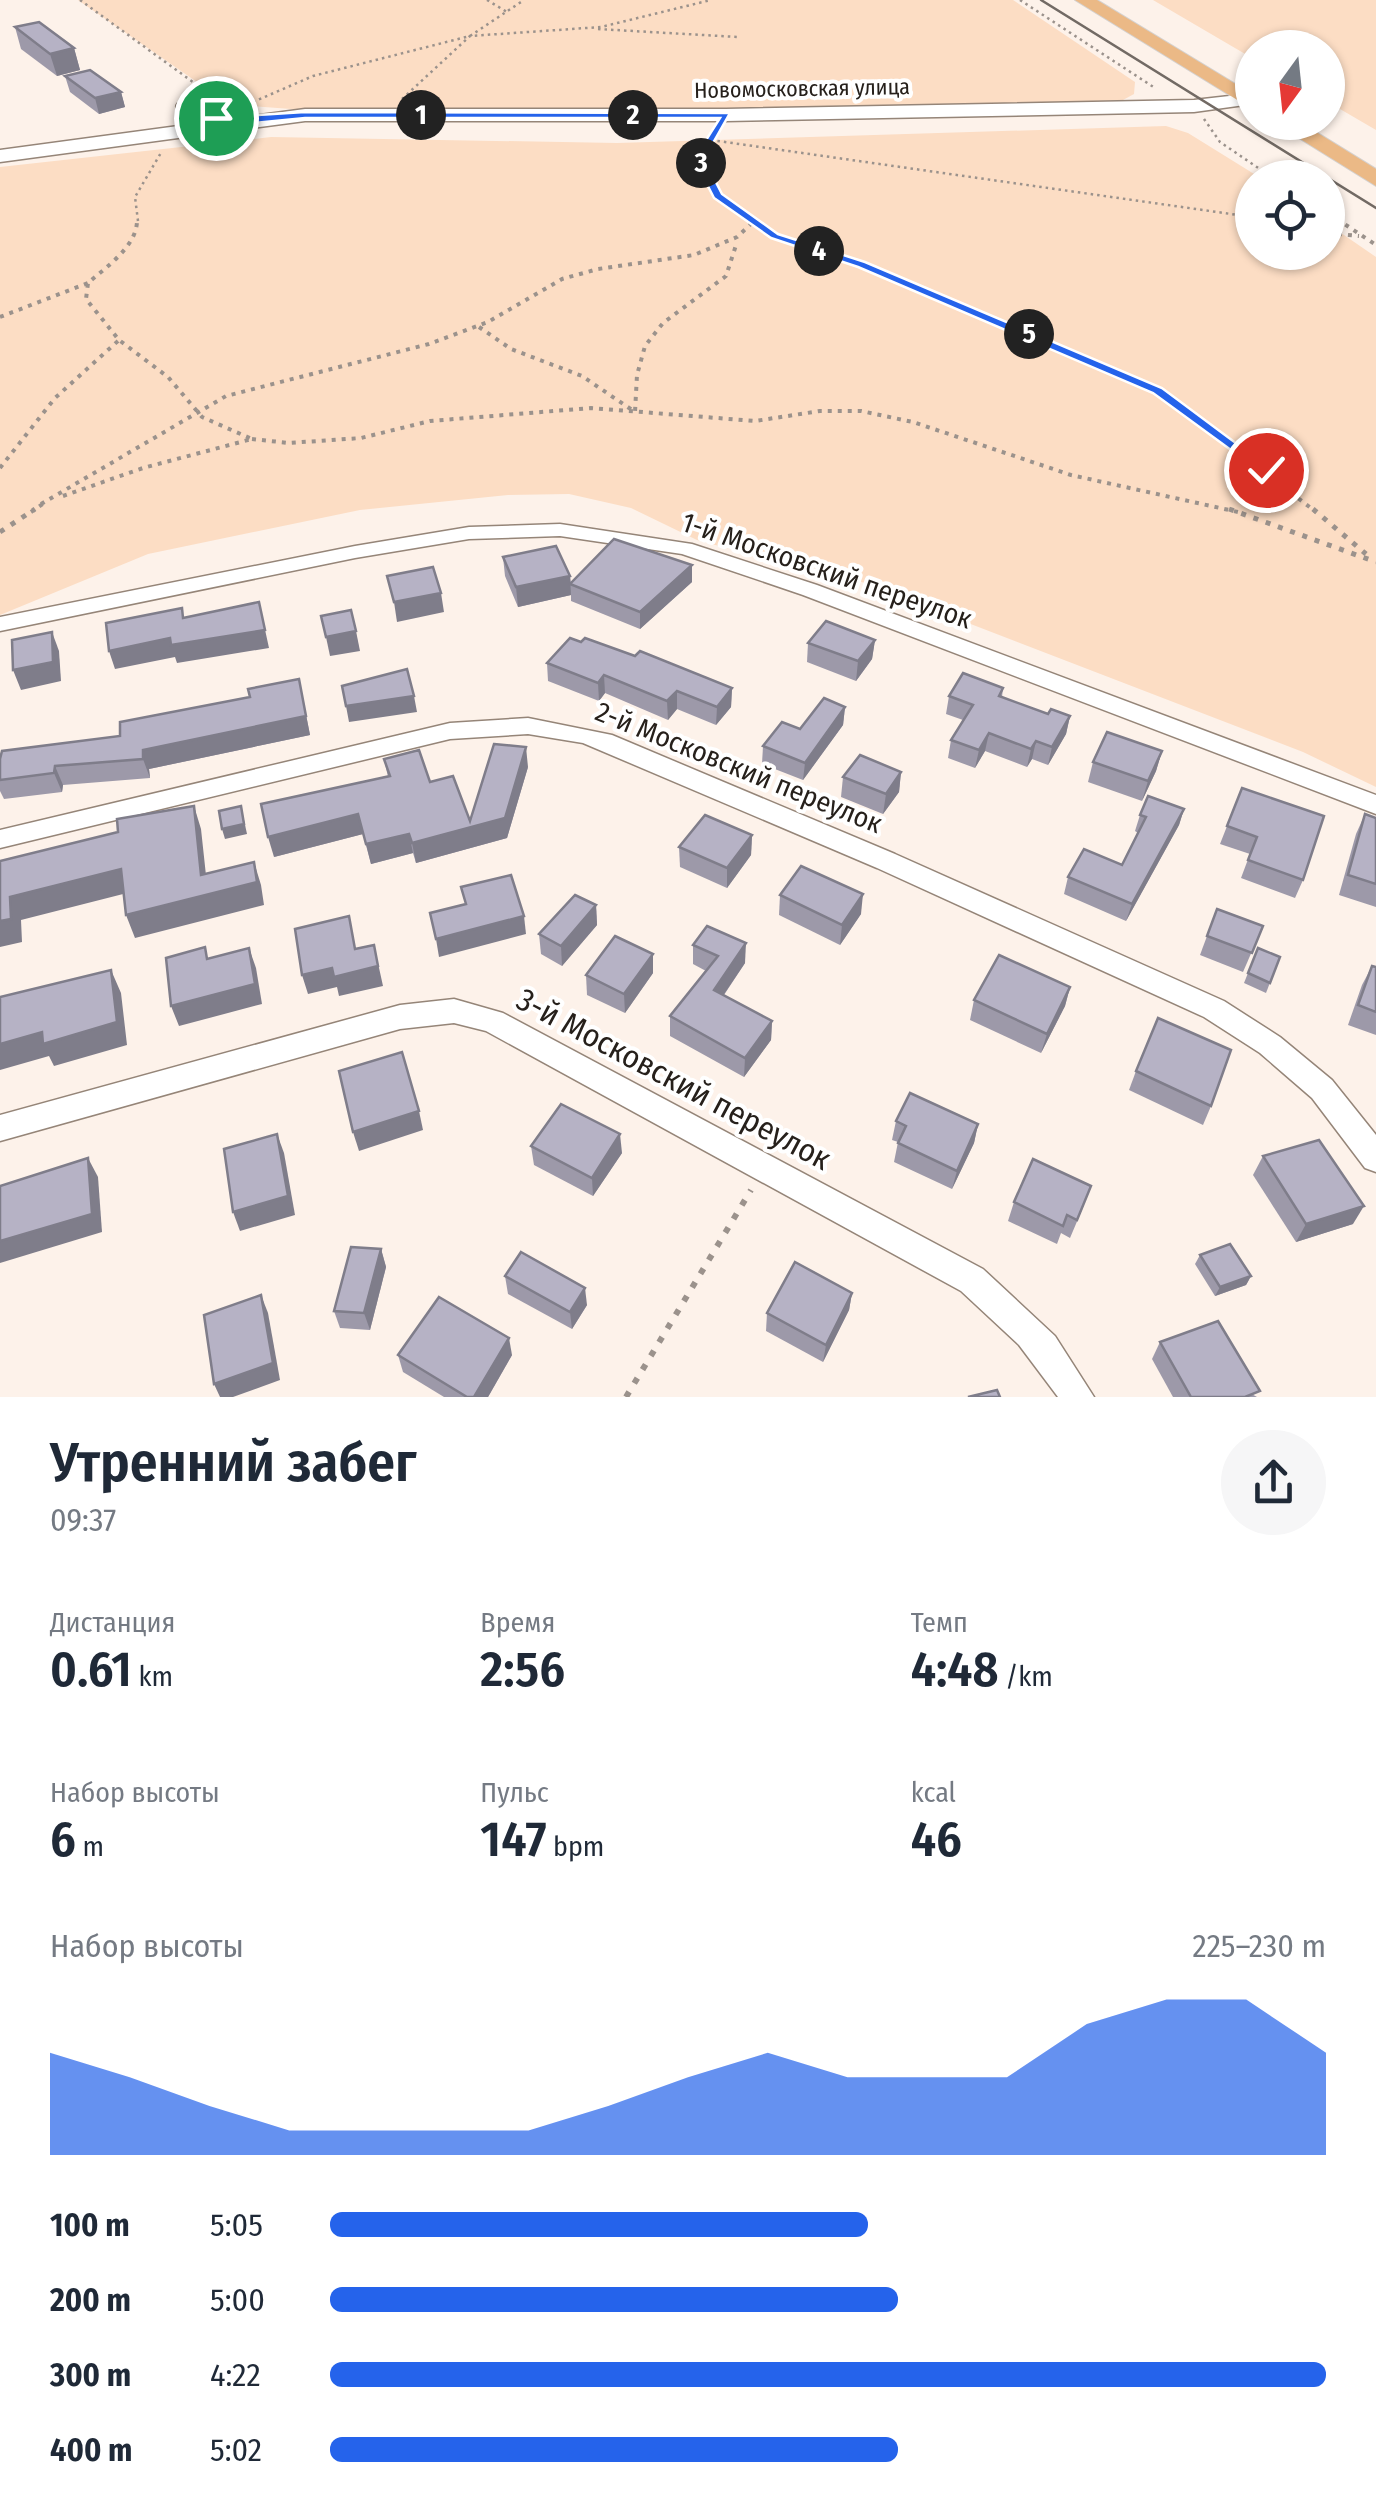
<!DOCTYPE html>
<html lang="ru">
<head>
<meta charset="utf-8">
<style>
	body { margin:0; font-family:"Fira Sans Condensed",sans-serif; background:#f6f6f7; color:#1f2937; height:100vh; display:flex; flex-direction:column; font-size:38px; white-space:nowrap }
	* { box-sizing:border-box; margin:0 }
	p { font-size:32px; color:#747a83 }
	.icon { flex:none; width:55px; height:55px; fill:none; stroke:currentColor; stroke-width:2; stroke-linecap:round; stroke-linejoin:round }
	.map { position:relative; height:1397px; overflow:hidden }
	.details { display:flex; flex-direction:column; background:#fff; flex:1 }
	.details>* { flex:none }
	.needle { width:65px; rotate:195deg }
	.buttons { position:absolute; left:1235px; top:30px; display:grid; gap:20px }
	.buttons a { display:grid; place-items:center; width:110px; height:110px; border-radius:50%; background:#fff; box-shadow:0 2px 8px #0004; font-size:50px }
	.pin { position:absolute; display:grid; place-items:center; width:85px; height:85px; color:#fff; margin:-42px; border:5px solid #fff; border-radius:50%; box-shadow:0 2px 10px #0007 }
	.km { position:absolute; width:50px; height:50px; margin:-25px; border-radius:50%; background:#222; color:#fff; font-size:28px; line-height:50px; text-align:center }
	.round { display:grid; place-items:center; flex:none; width:105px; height:105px; border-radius:52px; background:#f6f6f7 }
	.summary { display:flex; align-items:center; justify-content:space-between; height:170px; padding:0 50px }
	h1 { font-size:55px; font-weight:600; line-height:75px }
	.figures { display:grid; grid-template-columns:repeat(3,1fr); gap:15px; height:170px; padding:10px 50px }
	.figures div { display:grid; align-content:center }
	.figures b { font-size:50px; font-weight:600 }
	.figures small { font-size:28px; font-weight:400 }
	.figures p { font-size:28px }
	.chart { height:280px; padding:20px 50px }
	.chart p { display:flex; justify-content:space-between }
	.chart svg { width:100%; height:180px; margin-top:10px; fill:#2563eb; opacity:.7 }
	ul { padding:0 50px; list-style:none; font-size:32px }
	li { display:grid; grid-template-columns:160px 120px 1fr; align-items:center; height:75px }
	li i { height:25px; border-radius:12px; background:#2563eb }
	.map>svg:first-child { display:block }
	.green { fill:#fcddc4 }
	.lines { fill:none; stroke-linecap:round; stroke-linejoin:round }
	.lane-casing { stroke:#958578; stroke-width:8 }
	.street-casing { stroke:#958578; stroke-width:3 }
	.secondary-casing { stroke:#958578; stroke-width:3 }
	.primary-casing { stroke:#d4d2d1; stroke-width:2 }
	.path-far3 { stroke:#9b928c; stroke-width:2.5; stroke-dasharray:2.5 4; stroke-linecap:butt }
	.path-far2 { stroke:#9b928c; stroke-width:4; stroke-dasharray:4 6; stroke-linecap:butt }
	.path-far1 { stroke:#9b928c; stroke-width:5; stroke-dasharray:5 8; stroke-linecap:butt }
	.path { stroke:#9b928c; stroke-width:6; stroke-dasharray:6 10; stroke-linecap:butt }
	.lane { stroke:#fff; stroke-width:6 }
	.street { fill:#fff; fill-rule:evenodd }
	.secondary { fill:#fff; fill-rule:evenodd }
	.primary { fill:#ebb986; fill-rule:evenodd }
	.tram { stroke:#726a64; stroke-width:2.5 }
	.wall { fill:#9d99a9 }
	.shaded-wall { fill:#7f7d8a }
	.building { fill:#b6b2c5; stroke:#7f7d8a; stroke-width:2.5 }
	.route { fill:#2563eb; stroke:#fff; stroke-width:2.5 }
	.labels { text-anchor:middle; stroke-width:8; stroke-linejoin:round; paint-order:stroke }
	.far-street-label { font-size:22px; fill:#26201b; stroke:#fff }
	.street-label { font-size:28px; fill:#26201b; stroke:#fff }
	.near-street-label { font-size:32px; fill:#26201b; stroke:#fff }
</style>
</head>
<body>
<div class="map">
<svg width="1376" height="1397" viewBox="0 0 1376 1397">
	<rect width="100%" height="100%" fill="#fdf2ea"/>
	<!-- green -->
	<g class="green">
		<path d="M78 0H1013L1135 82 1134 94 1123 100 1084 103 736 110 291 109 239 105 210 91Z"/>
		<path d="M1153 0H1376V130L1328 102V48H1252V58Z"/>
		<path d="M1166 126 1188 133 1259 177 1252 178V252H1328V224L1376 257V787L1303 752 815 564 767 559 697 540 631 508 569 494 508 495 360 510 148 554 0 615V167L271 137 617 143Z"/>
	</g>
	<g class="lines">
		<!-- lane casing -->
		<g class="lane-casing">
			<path id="lane" d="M179 106 224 124"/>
		</g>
		<!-- street casing -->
		<g class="street-casing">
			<g id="street">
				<path d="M560 524 692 544 817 585 1376 795V814L803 595 682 554 560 536 469 539 355 558 0 631V617L355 546 469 527Z"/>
				<path d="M528 718 612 735 895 854 1224 1001 1280 1037 1332 1080 1376 1135V1172L1365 1168 1312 1098 1260 1053 1204 1017 877 868 583 743 528 734 450 739 0 848V830L450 723Z"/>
				<path d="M454 999 503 1013 983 1269 1055 1336 1094 1397H1058L1019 1345 961 1291 486 1031 454 1023 400 1029 0 1141V1115L400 1005Z"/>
			</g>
		</g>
		<!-- secondary casing -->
		<g class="secondary-casing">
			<path id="secondary" d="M1247 94 1252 96V104L1194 112 726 121H305L0 162V150L305 109H726L1194 100Z"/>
		</g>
		<!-- primary casing -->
		<g class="primary-casing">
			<g id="primary">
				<path d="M1075 0H1097L1252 94V109Z"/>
				<path d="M1273 122H1300L1376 169V186Z"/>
			</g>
		</g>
		<!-- path-far3 -->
		<g class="path-far3">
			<path d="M80 0 208 93 204 101"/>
			<path d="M487 0 507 12"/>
			<path d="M1020 0 1155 88"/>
			<path d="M598 29 737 37"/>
			<path d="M402 99 470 36 601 27 711 0"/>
			<path d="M253 102 313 76 470 36 524 0"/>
			<path d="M1204 119 1220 142 1273 178"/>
			<path d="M715 133 699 159 718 196 754 221"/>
			<path d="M711 140 1252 217"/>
			<path d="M1328 213 1341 221"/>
			<path d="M138 221 135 197 162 151"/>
		</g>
		<!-- path-far2 -->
		<g class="path-far2">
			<path d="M751 219 775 236 862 264 1158 390 1316 512"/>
			<path d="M1337 219 1376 245"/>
			<path d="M1328 233 1359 236"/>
			<path d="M0 317 88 283"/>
			<path d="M479 327 511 349 582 376 635 412 637 375 645 346 663 323 726 276 737 242"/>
			<path d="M252 439 289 443 361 438 430 421 591 408 755 421 820 411H861L913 422 1071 475 1238 512"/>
			<path d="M0 468 55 398 119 340"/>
			<path d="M63 496 143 468 252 439 202 417 168 377 119 340 86 299 88 283C106 267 138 246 137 219"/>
			<path d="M41 504 226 396 429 344 488 322 562 279 598 269 694 255 737 237 754 221"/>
			<path d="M31 512 44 503"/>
		</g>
		<!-- path-far1 -->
		<g class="path-far1">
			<path d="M1229 509 1376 562"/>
			<path d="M1313 509 1366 554"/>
			<path d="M0 532 35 509"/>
		</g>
		<!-- path -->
		<path class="path" d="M626 1397 751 1190"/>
		<!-- lane -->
		<use href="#lane" class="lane"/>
		<!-- street -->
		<use href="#street" class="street"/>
		<!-- secondary -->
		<use href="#secondary" class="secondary"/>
		<!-- primary -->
		<use href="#primary" class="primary"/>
		<!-- tram -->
		<path class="tram" d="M1041 0 1376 208"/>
	</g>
	<!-- wall -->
	<g class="wall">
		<path d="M15 27 74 48 80 70 57 76 21 49Z"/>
		<path d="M65 76 121 92 125 107 99 114 70 92Z"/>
		<path d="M503 557 570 576 571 583 692 582 640 629 571 601V595L518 607 505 576Z"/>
		<path d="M875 640 872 659 856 681 807 662 808 643Z"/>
		<path d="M581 642 635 656 732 688 731 707 716 725 677 709 668 720 605 693 599 701 548 681 547 663Z"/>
		<path d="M299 679 310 735 149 769 150 778 63 785 62 792 4 799 0 791V759L120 736 250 697Z"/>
		<path d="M1003 688 1002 697 1048 714 1070 716 1066 734 1048 765 1032 759 1027 767 985 751 975 768 948 758 951 740 963 720 946 714 949 696Z"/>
		<path d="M845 707 843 725 803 780 762 764 763 746Z"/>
		<path d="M1162 751 1156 771 1142 801 1088 782 1093 762Z"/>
		<path d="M384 759 430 782 470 821 528 767 507 838 416 863 413 853 371 864 363 834 274 857 388 777Z"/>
		<path d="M901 772 899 792 883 814 841 797 843 777Z"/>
		<path d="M1242 788 1303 880 1295 898 1241 878 1250 854 1220 844Z"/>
		<path d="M1184 809 1179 825 1126 921 1064 894 1068 877 1122 865 1138 833 1135 831 1140 815Z"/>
		<path d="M1365 814 1376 818V907L1339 895 1356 834Z"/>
		<path d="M752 835 751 855 727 888 680 867 679 847Z"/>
		<path d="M780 895 861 914 840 945 779 915Z"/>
		<path d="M596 905 597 925 562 966 541 954 539 934Z"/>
		<path d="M1217 909 1263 926 1243 972 1200 955Z"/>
		<path d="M693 945 745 963 724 995 772 1021 771 1040 744 1077 670 1036V1016L706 971 693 964Z"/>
		<path d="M1258 948 1280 957 1266 993 1244 983Z"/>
		<path d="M1372 966 1376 967V1035L1348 1025 1362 985Z"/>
		<path d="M653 973 625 1013 587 995 586 975Z"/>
		<path d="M1070 987 1065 1006 1041 1053 970 1020 974 1000Z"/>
		<path d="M1136 1071 1211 1106 1203 1125 1129 1090Z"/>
		<path d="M896 1121 978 1124 974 1143 952 1189 894 1162 898 1142 892 1140Z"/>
		<path d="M531 1146 622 1153 593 1196 534 1165Z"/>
		<path d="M1263 1156 1353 1224 1296 1242 1253 1175Z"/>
		<path d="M1014 1202 1084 1205 1070 1238 1061 1233 1057 1244 1008 1221Z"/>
		<path d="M381 1249 386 1267 370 1330 340 1328 334 1311Z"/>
		<path d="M1200 1255 1251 1276 1246 1285 1215 1296 1195 1264Z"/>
		<path d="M505 1276 587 1305 572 1329 508 1294Z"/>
		<path d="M852 1293 849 1310 823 1362 766 1331 767 1313Z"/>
		<path d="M1160 1342 1257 1397H1173L1152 1359Z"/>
		<path d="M398 1355H512L488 1397H444L403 1372Z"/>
	</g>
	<!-- shaded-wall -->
	<g class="shaded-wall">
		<path d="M74 48 80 70 57 76 50 54Z"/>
		<path d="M121 92 125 107 99 114 95 98Z"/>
		<path d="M692 565V582L640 629V612Z"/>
		<path d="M570 576 571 595 518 607 516 587Z"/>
		<path d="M441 593 444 612 397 622 394 602Z"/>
		<path d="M259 602 269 648 177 663 175 657 115 669 109 651Z"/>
		<path d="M356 631 360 651 330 656 326 637Z"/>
		<path d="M52 632 59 651 61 681 21 690 13 670Z"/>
		<path d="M875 640 872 659 856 681 858 661Z"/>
		<path d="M604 675 605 693 599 701 598 683Z"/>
		<path d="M299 679 310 735 149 769 150 778 143 759V750Z"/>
		<path d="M732 688 731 707 716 725 717 707Z"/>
		<path d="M677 691V709L668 720 667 701Z"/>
		<path d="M414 696 417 712 349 722 346 706Z"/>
		<path d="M845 707 843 725 803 780 805 763Z"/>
		<path d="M1070 716 1066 734 1048 765 1052 747Z"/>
		<path d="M989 733 985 751 975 768 979 750Z"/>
		<path d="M1036 741 1032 759 1027 767 1031 749Z"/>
		<path d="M526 747 528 767 507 838 416 863 412 843 505 818Z"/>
		<path d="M1162 751 1156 771 1142 801 1148 781Z"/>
		<path d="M55 766 63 785 62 792 54 773Z"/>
		<path d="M901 772 899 792 883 814 886 794Z"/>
		<path d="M194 806 201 829 208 894 254 862 261 885 264 905 135 938 126 915 201 875Z"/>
		<path d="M241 806 247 834 225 839 222 829Z"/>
		<path d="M1184 809 1179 825 1126 921 1132 904Z"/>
		<path d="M358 814 363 834 274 857 268 837Z"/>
		<path d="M409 834 413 853 371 864 366 844Z"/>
		<path d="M752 835 751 855 727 888V868Z"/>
		<path d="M121 869 131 892 21 920 22 942 0 947V921L10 897Z"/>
		<path d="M863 894 861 914 840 945 842 925Z"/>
		<path d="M596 905 597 925 562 966 561 946Z"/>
		<path d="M524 916 526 934 439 957 436 939Z"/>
		<path d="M746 943 745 963 714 1009V990Z"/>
		<path d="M374 945 383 986 339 996 337 987 308 994 302 975Z"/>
		<path d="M249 948 256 968 262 1004 179 1026 171 1006Z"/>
		<path d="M653 954V973L625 1013 624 994Z"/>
		<path d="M111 970 121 993 127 1045 54 1066 49 1056 0 1070V1044Z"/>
		<path d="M1070 987 1065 1006 1041 1053 1047 1034Z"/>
		<path d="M772 1021 771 1040 744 1077 745 1058Z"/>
		<path d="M419 1111 423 1130 359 1151 353 1132Z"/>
		<path d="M978 1124 974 1143 952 1189 957 1171Z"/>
		<path d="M277 1134 284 1153 295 1215 240 1231 233 1212Z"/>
		<path d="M620 1134 622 1153 593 1196 592 1178Z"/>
		<path d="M88 1158 98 1177 102 1232 0 1263V1241Z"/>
		<path d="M1364 1206 1353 1224 1296 1242 1306 1224Z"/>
		<path d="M381 1249 386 1267 370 1330 364 1313Z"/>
		<path d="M1251 1276 1246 1285 1215 1296 1220 1287Z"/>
		<path d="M585 1288 587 1305 572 1329 570 1312Z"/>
		<path d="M852 1293 849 1310 823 1362 826 1345Z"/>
		<path d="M261 1295 268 1313 280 1380 233 1397H220L214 1384Z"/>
		<path d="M509 1338 512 1355 488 1397H474Z"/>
	</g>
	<!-- building -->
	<g class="building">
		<path d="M39 22 74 48 50 54 15 27Z"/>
		<path d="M90 70 121 92 95 98 65 76Z"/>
		<path d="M614 539 692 565 640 612 570 584Z"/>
		<path d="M556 546 570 576 516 587 503 557Z"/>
		<path d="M433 567 441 593 394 602 387 576Z"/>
		<path d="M259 602 265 630 171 645 170 638 109 651 106 623 182 608 183 618Z"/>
		<path d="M351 610 356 631 326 637 321 616Z"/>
		<path d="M826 621 875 640 858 661 808 643Z"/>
		<path d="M52 632 53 662 13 670 12 640Z"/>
		<path d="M570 638 581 642 585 638 635 656 640 651 732 688 717 707 677 691 667 701 604 675 598 683 547 663Z"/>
		<path d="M407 669 414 696 346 706 342 686Z"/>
		<path d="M963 673 1003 688 999 696 1048 714 1051 709 1070 716 1052 747 1036 741 1031 749 989 733 979 750 951 740 973 705 949 696Z"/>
		<path d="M299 679 306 716 143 750V759L55 766 54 773 0 780V759L2 751 120 736V722L250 697 248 689Z"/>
		<path d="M824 698 845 707 805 763 763 746 782 722 800 729Z"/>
		<path d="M1107 732 1162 751 1148 781 1093 762Z"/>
		<path d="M494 744 526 747 505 818 412 843 409 834 366 844 358 814 268 837 261 804 390 776 384 759 419 750 430 782 453 776 470 821Z"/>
		<path d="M860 755 901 772 886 794 843 777Z"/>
		<path d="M1242 788 1324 816 1303 880 1248 860 1257 837 1227 826Z"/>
		<path d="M1148 796 1184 809 1132 904 1068 877 1084 849 1122 865 1146 817 1140 815Z"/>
		<path d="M194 806 201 875 254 862 257 882 126 915 121 869 10 897 11 919 0 921V861L118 832 117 819Z"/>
		<path d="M241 806 244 824 222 829 219 811Z"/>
		<path d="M1365 814 1376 818V884L1348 875Z"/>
		<path d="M705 815 752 835 727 868 679 847Z"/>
		<path d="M801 866 863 894 842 925 780 895Z"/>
		<path d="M511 875 524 916 436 939 430 913 466 904 461 887Z"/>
		<path d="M575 895 596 905 561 946 539 934Z"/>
		<path d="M1217 909 1263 926 1252 953 1207 936Z"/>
		<path d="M349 916 355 949 374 945 378 966 334 977 332 968 302 975 295 929Z"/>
		<path d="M707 926 746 943 714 990 772 1021 745 1058 670 1016 718 956 693 945Z"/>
		<path d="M615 936 653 954 624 994 586 975Z"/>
		<path d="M205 947 207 959 249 948 255 984 171 1006 166 958Z"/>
		<path d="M1258 948 1280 957 1270 983 1248 973Z"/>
		<path d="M999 955 1070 987 1047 1034 974 1000Z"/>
		<path d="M1372 966 1376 967V1012L1358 1005Z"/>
		<path d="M111 970 117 1022 43 1044 42 1032 0 1044V997Z"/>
		<path d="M1158 1018 1231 1050 1211 1106 1136 1071Z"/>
		<path d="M402 1052 419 1111 353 1132 339 1071Z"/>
		<path d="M910 1093 978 1124 957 1171 898 1143 906 1126 896 1121Z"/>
		<path d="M561 1104 620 1134 592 1178 531 1146Z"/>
		<path d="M277 1134 288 1196 233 1212 224 1149Z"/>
		<path d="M1319 1140 1364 1206 1306 1224 1263 1156Z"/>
		<path d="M88 1158 92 1214 0 1241V1186Z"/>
		<path d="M1033 1159 1091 1186 1077 1220 1067 1215 1063 1226 1014 1202Z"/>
		<path d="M1230 1244 1251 1276 1220 1287 1200 1255Z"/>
		<path d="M351 1247 381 1249 364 1313 334 1311Z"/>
		<path d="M521 1252 585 1288 570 1312 505 1276Z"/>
		<path d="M795 1262 852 1293 826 1345 767 1313Z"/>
		<path d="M261 1295 273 1363 214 1384 204 1315Z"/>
		<path d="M439 1297 509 1338 474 1397H467L398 1355Z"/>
		<path d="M1218 1321 1260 1391 1245 1397H1191L1160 1342Z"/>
		<path d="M997 1390 1000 1397H968Z"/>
	</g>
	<!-- route -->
	<path class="route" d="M305 112 730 113 704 159 722 194 778 234 865 262 1162 388 1272 470 1261 472 1153 393 858 267 771 238 714 198 694 159 720 118H305L224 126 212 118Z"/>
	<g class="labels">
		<!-- far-street labels -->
		<g class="far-street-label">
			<text transform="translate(802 88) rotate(-1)" y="8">Новомосковская улица</text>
		</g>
		<!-- street labels -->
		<g class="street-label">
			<text transform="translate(827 570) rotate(19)" y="10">1-й Московский переулок</text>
			<text transform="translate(739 767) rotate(22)" y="10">2-й Московский переулок</text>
		</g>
		<!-- near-street labels -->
		<g class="near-street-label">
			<text transform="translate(674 1079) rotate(28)" y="11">3-й Московский переулок</text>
		</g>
	</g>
</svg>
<div class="buttons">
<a><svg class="needle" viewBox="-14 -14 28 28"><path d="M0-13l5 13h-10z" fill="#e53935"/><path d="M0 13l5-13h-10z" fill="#747a83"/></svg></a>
<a><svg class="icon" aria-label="locate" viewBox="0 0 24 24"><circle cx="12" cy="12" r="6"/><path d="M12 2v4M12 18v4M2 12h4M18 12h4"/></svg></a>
</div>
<div class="pin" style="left:216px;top:118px;background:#1e9e55"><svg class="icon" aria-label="arrive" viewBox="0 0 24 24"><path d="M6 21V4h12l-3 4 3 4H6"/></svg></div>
<div class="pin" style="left:1266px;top:470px;background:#d93025"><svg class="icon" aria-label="check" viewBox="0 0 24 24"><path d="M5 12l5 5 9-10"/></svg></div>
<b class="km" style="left:421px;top:115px">1</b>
<b class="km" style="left:633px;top:115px">2</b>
<b class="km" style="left:701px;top:163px">3</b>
<b class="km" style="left:819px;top:251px">4</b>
<b class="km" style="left:1029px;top:334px">5</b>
</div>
<section class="details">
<div class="summary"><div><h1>Утренний забег</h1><p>09:37</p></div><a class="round"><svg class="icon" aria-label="share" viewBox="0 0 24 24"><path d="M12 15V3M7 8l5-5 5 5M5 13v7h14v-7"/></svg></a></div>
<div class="figures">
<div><p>Дистанция</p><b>0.61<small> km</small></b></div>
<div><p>Время</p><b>2:56</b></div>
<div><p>Темп</p><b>4:48<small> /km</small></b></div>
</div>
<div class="figures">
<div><p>Набор высоты</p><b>6<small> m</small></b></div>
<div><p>Пульс</p><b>147<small> bpm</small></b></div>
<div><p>kcal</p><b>46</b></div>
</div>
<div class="chart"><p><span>Набор высоты</span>225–230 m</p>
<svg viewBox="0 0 160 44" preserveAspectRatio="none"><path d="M0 44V19L10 25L20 32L30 38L40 38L50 38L60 38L70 32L80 25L90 19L100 25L110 25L120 25L130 12L140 6L150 6L160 19V44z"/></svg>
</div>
<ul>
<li><b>100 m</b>5:05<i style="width:54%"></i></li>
<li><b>200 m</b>5:00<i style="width:57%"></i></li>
<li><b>300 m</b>4:22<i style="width:100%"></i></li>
<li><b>400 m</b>5:02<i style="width:57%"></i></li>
</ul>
</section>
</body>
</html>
